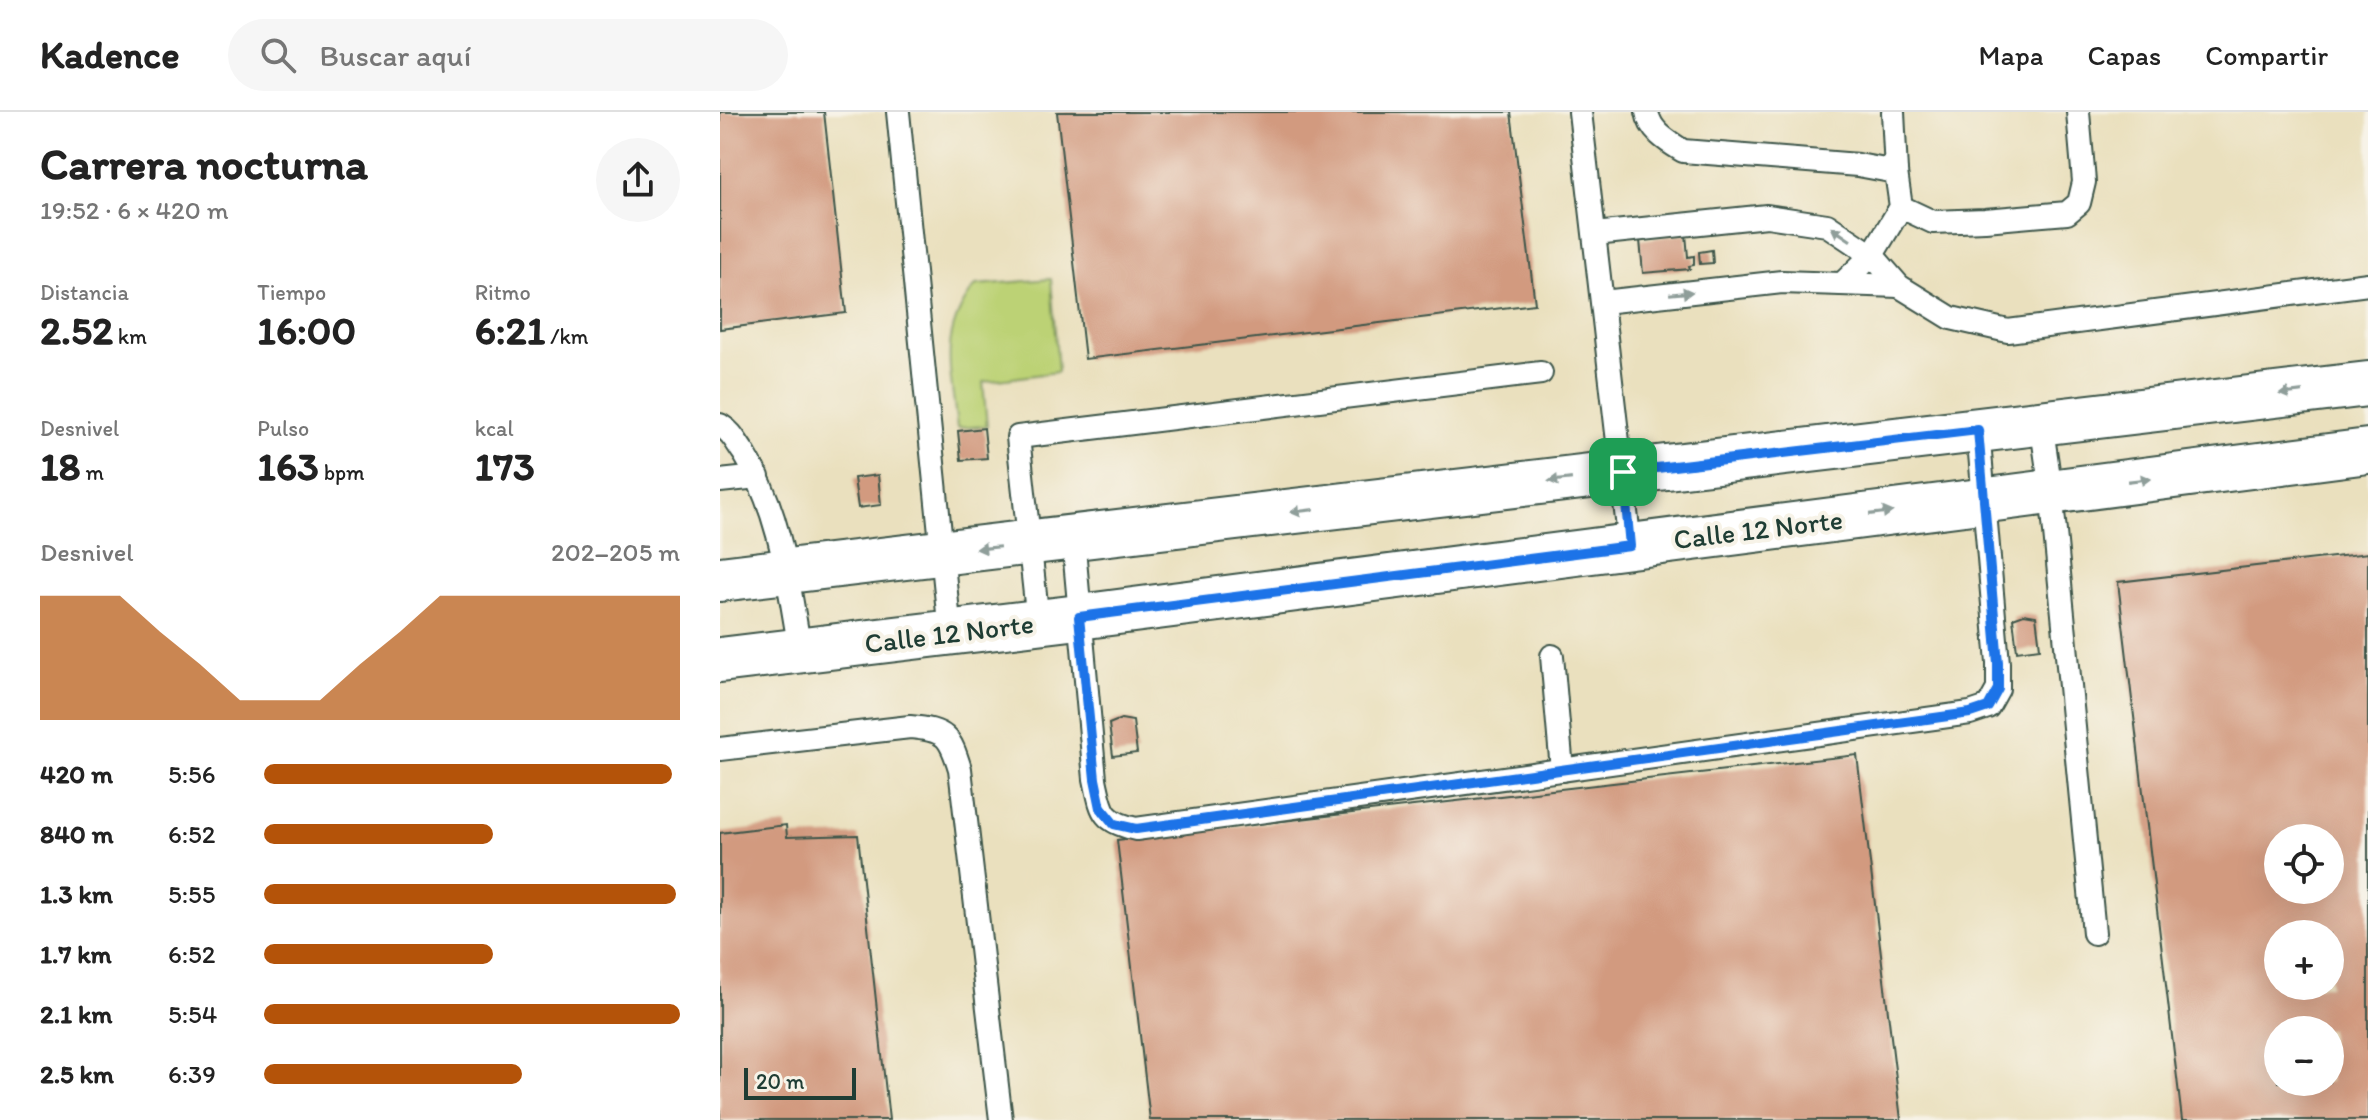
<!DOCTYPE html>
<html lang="es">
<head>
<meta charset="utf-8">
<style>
	body { margin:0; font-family:Itim,sans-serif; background:#f6f6f6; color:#222; height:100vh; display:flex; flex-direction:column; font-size:30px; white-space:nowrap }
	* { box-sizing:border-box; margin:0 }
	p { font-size:26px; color:#767676 }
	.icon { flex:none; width:44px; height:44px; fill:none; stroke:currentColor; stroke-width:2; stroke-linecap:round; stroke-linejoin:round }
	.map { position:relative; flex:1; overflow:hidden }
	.details { display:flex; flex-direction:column; background:#fff; width:720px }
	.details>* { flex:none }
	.controls { position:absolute; left:1544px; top:712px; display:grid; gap:16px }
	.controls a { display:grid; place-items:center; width:80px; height:80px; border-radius:50%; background:#fff; box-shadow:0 8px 32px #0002; font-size:40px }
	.scale { position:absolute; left:24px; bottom:20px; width:112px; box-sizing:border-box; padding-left:8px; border:4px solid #1f3d34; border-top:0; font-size:22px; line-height:28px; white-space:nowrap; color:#1f3d34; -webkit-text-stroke:6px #f7f3e8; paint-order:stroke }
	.pin { position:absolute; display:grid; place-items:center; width:68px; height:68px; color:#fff; margin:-34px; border-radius:16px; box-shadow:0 4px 12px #0006 }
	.round { display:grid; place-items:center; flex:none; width:84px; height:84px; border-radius:42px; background:#f6f6f6 }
	.headline { display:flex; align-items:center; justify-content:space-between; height:136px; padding:0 40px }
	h1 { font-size:44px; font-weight:800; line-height:60px }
	.figures { display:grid; grid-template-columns:repeat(3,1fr); gap:12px; height:136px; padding:8px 40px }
	.figures div { display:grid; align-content:center }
	.figures b { font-size:40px; font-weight:800 }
	.figures small { font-size:22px; font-weight:400 }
	.figures p { font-size:22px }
	.chart { height:224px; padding:16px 40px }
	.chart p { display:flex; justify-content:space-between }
	.chart svg { width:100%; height:144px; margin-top:8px; fill:#b45309; opacity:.7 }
	ul { padding:0 40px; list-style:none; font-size:26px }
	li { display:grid; grid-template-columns:128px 96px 1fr; align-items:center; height:60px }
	li i { height:20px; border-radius:10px; background:#b45309 }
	header { display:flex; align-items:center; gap:48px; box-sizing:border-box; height:112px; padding:0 40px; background:#fff; border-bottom:2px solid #e0e0e0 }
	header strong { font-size:38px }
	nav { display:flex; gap:44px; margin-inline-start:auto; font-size:28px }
	.search { width:560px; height:72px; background:#f6f6f6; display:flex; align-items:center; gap:20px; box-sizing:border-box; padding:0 28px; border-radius:44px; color:#767676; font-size:30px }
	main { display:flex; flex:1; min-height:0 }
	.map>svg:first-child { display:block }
	.green { fill:#bcd275; stroke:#6e8854; stroke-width:2 }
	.building { fill:#d29a7f; fill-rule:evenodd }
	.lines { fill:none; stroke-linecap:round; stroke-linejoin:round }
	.lane-casing { stroke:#3d5549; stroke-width:26 }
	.secondary-casing { stroke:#3d5549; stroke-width:48 }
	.lane { stroke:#fff; stroke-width:22 }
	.secondary { stroke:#fff; stroke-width:44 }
	.oneway { fill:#8f9e9a }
	.route-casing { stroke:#fff; stroke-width:16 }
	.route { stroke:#1a73e8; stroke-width:10 }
	.labels { text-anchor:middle; stroke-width:8; stroke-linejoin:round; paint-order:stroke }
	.street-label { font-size:28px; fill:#1f3d34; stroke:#f7f3e8 }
</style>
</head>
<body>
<header>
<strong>Kadence</strong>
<div class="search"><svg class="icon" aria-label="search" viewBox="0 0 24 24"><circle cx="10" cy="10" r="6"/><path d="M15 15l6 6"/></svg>Buscar aquí</div>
<nav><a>Mapa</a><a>Capas</a><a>Compartir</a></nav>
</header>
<main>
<section class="details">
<div class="headline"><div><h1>Carrera nocturna</h1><p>19:52 · 6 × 420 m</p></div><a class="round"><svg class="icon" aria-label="share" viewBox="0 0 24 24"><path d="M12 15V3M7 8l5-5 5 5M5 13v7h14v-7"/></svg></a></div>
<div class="figures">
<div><p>Distancia</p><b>2.52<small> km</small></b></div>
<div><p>Tiempo</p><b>16:00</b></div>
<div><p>Ritmo</p><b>6:21<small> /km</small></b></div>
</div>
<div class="figures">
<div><p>Desnivel</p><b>18<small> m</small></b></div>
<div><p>Pulso</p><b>163<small> bpm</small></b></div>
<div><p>kcal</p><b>173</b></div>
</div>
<div class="chart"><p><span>Desnivel</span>202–205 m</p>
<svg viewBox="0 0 160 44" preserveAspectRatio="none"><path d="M0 44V6L10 6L20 6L30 17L40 27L50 38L60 38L70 38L80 27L90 17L100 6L110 6L120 6L130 6L140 6L150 6L160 6V44z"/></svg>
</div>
<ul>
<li><b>420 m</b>5:56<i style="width:98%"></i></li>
<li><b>840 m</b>6:52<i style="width:55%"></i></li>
<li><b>1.3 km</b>5:55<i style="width:99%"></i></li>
<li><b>1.7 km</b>6:52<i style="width:55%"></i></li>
<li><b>2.1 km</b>5:54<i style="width:100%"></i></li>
<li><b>2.5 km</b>6:39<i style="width:62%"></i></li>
</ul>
</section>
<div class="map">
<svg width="1648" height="1008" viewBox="0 0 1648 1008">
	<rect width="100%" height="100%" fill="#f7f3e8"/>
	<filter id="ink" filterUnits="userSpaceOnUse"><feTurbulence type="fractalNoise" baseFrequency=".0125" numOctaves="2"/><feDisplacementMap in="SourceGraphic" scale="16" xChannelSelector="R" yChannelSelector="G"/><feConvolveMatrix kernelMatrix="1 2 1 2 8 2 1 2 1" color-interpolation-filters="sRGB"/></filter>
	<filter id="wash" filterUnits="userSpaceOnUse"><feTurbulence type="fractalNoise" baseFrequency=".006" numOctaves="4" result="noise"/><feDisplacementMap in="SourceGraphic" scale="32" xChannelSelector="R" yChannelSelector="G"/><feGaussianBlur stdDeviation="1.8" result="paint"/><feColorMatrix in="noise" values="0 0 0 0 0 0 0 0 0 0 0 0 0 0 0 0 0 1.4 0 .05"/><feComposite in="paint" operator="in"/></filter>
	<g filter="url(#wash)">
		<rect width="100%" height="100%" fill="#eae0be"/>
		<!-- green -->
		<path class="green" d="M331 167 338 260 263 270 267 314 237 316C231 258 217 222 256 173Z"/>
		<g id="blocks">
			<!-- building -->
			<g class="building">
				<path d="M0 0H104L126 201 0 217Z"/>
				<path d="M337 0H791L815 192 365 247Z"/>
				<path d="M966 122 968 145 974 144V153L969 154 970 157 923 161 920 128Z"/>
				<path d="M992 138 993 151 980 152 979 140Z"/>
				<path d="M264 316 267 346 241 348 238 319Z"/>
				<path d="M158 363 161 393 138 396 134 366Z"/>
				<path d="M1648 441V1008H1462L1398 470ZM1558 726H1610V778H1558ZM1558 822H1610V874H1558ZM1558 918H1610V970H1558Z"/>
				<path d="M1304 502 1316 504 1320 536 1297 539 1293 506Z"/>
				<path d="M401 607 413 609 417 641 393 644 389 612Z"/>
				<path d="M1137 643 1181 1008H430L397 728Z"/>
				<path d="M66 713 67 725 138 723 169 1008H0V721Z"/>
			</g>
		</g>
	</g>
	<g filter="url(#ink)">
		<use href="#blocks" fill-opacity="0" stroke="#3d5549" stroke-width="2"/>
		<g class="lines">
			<!-- lane casing -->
			<g class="lane-casing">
				<g id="lane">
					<path d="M178 0 230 521"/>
					<path d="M860 0 910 434"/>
					<path d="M927 0C930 19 947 29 963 39L1138 53 1176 60"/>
					<path d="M1181 95 1213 110 1265 108 1347 101 1359 91 1364 70 1358 0"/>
					<path d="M875 122 1047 104 1107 113 1152 143 1179 174 1231 206 1288 219 1648 172"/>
					<path d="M1122 172 1152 143 1181 95 1176 60 1173 0"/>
					<path d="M883 190 1062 170 1179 174"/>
					<path d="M1321 310 1331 379 1374 821"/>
					<path d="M0 313C12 320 16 330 24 341 61 401 68 470 80 538"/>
					<path d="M0 369 38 365"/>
					<path d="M353 426 375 667C382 699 381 709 416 717L1250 601 1268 595 1278 577V551L1258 318"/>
					<path d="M318 510 298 325 821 261"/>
					<path d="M832 544 842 658"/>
					<path d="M0 637 190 615C226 618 230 624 240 657L281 1008"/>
				</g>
			</g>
			<!-- secondary casing -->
			<g class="secondary-casing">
				<g id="secondary">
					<path d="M0 467 1648 272"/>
					<path d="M0 548 359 505 1648 339"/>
				</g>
			</g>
			<!-- lane -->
			<use href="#lane" class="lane"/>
			<!-- secondary -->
			<use href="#secondary" class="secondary"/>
		</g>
		<!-- one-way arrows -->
		<defs><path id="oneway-solid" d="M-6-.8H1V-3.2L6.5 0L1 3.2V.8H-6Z" transform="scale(2)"/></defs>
		<g class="oneway">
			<use href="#oneway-solid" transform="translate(1121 122) rotate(-146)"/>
			<use href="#oneway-solid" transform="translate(961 181) rotate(-6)"/>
			<use href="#oneway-solid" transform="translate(1571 281) rotate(173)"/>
			<use href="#oneway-solid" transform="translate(840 368) rotate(173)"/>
			<use href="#oneway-solid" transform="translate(1419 368) rotate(-7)"/>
			<use href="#oneway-solid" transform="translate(582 399) rotate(173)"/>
			<use href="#oneway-solid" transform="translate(1161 401) rotate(-7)"/>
			<use href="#oneway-solid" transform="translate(268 436) rotate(174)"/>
		</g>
	</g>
	<g class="lines" filter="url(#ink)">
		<!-- route casing -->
		<g class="route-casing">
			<path id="route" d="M1258 318 1278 551V577L1268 595 1250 601 416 717 394 712 381 696 375 667 359 505 910 434 903 360Z"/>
		</g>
		<!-- route -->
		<use href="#route" class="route"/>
	</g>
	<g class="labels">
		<!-- street labels -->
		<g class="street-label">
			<text transform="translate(1038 417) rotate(-7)" y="10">Calle 12 Norte</text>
			<text transform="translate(229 521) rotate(-7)" y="10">Calle 12 Norte</text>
		</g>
	</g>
</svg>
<div class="controls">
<a><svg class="icon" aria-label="locate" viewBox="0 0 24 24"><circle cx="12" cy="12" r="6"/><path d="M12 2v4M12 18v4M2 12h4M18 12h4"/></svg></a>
<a>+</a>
<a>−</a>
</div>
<div class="scale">20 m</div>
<div class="pin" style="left:903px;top:360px;background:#1e9e55"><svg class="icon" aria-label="arrive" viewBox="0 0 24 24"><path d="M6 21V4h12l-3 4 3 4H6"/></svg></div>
</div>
</main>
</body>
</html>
